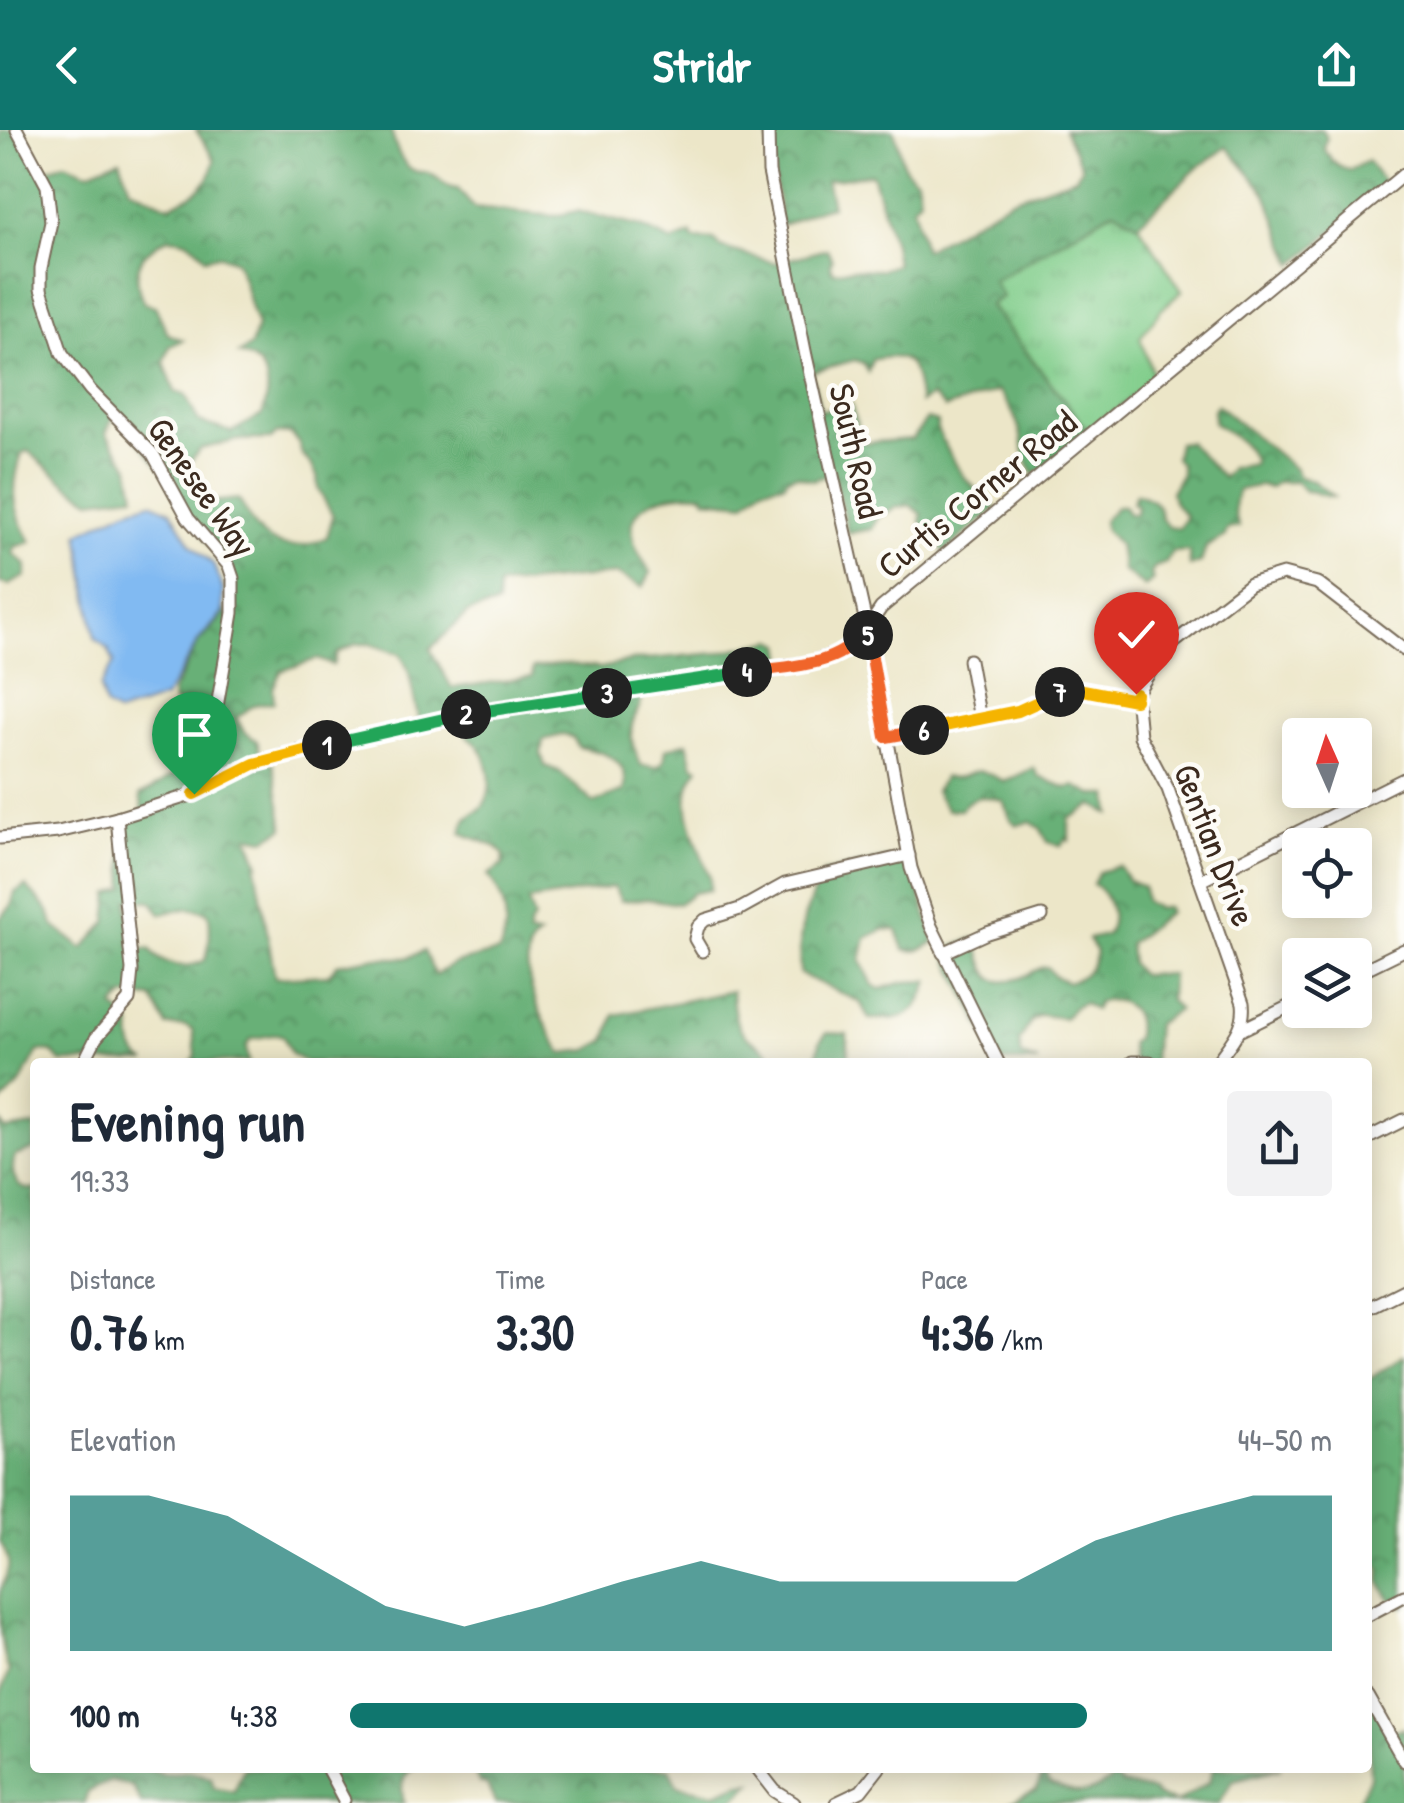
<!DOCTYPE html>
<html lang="en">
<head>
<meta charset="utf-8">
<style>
	body { margin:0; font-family:"Patrick Hand",sans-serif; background:#f2f2f3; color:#1f2937; height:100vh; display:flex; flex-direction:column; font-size:38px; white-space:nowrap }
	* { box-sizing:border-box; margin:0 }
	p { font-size:32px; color:#747a83 }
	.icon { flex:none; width:55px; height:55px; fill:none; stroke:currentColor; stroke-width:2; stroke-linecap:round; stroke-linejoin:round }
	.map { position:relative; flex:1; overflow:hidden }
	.details { position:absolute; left:30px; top:928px; width:1342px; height:715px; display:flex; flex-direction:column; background:#fff; border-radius:10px; box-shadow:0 5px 25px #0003 }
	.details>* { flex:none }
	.needle { width:65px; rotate:357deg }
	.fabs { position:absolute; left:1282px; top:588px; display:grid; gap:20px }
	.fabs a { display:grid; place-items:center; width:90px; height:90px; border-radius:10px; background:#fff; box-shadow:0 5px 25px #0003; font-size:50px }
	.pin { position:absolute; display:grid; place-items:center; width:85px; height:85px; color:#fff; margin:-102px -42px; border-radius:50% 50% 50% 0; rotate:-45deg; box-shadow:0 0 10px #0007 }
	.pin .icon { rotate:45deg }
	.km { position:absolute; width:50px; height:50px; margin:-25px; border-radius:50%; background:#222; color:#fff; font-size:28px; line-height:50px; text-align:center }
	.round { display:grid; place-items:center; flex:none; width:105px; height:105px; border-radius:10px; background:#f2f2f3 }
	.head { display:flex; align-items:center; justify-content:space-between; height:170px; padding:0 40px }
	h1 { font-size:55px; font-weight:800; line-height:75px }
	.stats { display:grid; grid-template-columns:repeat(3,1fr); gap:15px; height:170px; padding:10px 40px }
	.stats div { display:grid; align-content:center }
	.stats b { font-size:50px; font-weight:800 }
	.stats small { font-size:28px; font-weight:400 }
	.stats p { font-size:28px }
	.chart { height:280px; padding:20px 40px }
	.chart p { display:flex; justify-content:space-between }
	.chart svg { width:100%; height:180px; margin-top:10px; fill:#0f766e; opacity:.7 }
	ul { padding:0 40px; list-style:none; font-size:32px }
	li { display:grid; grid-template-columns:160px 120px 1fr; align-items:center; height:75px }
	li i { height:25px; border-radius:12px; background:#0f766e }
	header { display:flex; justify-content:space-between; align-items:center; height:130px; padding:0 40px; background:#0f766e; color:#fff; font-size:45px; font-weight:800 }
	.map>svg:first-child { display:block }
	.grass { fill:url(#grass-tufts); stroke:#5e7c54; stroke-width:2.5 }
	.forest { fill:url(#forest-crowns); stroke:#526d4a; stroke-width:2.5; fill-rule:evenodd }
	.water { fill:#81baf2; stroke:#5e7288; stroke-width:2.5 }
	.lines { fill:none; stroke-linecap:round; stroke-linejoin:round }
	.minor-casing { stroke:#796c5a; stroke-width:15 }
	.minor { stroke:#fff; stroke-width:11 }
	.split-1-casing { stroke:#fff; stroke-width:20 }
	.split-2-casing { stroke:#fff; stroke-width:20 }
	.split-3-casing { stroke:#fff; stroke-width:20 }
	.split-4-casing { stroke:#fff; stroke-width:20 }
	.split-5-casing { stroke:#fff; stroke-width:20 }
	.split-6-casing { stroke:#fff; stroke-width:20 }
	.split-7-casing { stroke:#fff; stroke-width:20 }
	.split-8-casing { stroke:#fff; stroke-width:20 }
	.split-1 { stroke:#f5b400; stroke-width:12 }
	.split-2 { stroke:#22a559; stroke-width:12 }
	.split-3 { stroke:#22a559; stroke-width:12 }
	.split-4 { stroke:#22a559; stroke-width:12 }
	.split-5 { stroke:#f0652b; stroke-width:12 }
	.split-6 { stroke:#f0652b; stroke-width:12 }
	.split-7 { stroke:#f5b400; stroke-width:12 }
	.split-8 { stroke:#f5b400; stroke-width:12 }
	.labels { text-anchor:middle; stroke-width:9; stroke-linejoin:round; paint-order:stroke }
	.street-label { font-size:35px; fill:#3b2a1e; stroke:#fdfcf7 }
</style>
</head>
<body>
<header><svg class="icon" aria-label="back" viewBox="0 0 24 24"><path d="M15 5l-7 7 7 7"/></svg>Stridr<svg class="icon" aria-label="share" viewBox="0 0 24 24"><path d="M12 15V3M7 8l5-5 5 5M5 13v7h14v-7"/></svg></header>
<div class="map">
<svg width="1404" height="1673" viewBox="0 0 1404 1673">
	<defs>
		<pattern id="grass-tufts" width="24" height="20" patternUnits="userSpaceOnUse" patternTransform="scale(2.5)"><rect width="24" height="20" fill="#81cd8b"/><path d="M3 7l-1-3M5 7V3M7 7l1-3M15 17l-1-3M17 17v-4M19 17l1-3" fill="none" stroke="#70b078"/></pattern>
		<pattern id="forest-crowns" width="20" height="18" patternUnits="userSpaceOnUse" patternTransform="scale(2.5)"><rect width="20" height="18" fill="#68b077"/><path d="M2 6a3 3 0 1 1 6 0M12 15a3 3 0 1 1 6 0" fill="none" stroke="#578f61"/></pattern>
	</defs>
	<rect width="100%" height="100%" fill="#fdfcf7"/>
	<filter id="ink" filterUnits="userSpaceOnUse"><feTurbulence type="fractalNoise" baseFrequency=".01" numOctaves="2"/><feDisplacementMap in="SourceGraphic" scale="20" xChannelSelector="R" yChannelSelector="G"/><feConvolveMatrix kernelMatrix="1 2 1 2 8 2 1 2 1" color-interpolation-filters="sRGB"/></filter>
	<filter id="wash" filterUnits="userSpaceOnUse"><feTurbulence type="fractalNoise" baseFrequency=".0048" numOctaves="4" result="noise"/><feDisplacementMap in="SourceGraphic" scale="40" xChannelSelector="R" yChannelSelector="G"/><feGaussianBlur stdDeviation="2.25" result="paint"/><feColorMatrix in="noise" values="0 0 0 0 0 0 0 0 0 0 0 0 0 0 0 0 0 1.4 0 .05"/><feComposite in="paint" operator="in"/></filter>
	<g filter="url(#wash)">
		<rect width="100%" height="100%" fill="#ece6c8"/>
		<!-- grass -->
		<path class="grass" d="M1115 79 1138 94 1182 161 1160 181 1140 208 1154 248 1090 303 989 174 993 151Z"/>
		<!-- forest -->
		<g class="forest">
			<path d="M0 0H18L43 41 65 33 88 42 120 29 130 58 169 76C193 65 210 57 215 30L196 0H391C394 13 401 35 415 41 420 43 426 41 430 44 442 49 444 58 458 59L474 78 554 86 577 81 641 97 673 112 692 104 693 109 714 110 720 117 775 133 827 119 832 129 830 133 832 141C838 142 844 139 850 139 869 138 878 144 896 134L893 114 872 44 826 50 832 76C811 79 801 90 781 95L768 0H893C903 18 896 37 917 49L920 68 913 76 924 120 1014 68 1076 47 1082 37 1064 0H1321L1327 7 1324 18C1331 31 1336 37 1350 40L1367 31 1387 56 1294 134 1265 62 1227 17 1197 38 1138 94 1114 80 993 151 1002 167 989 175 1090 303 1034 345C1023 330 1024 316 1019 298 1015 284 1007 273 999 261L945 278 932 266 920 273C914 240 914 219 872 230L868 242 863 233 855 230 811 242 821 281 850 272 863 313 912 309 927 289 937 292V299C946 316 954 335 967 350 975 360 987 368 996 378L944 422 921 392 922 384 910 375 895 378 878 387 872 399 848 403 833 343 813 350 796 345 787 348 785 353 763 357 745 373 706 369 704 364C645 360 608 386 651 442L643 457 617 444 498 456 497 475 469 482 430 519 452 558 532 547 533 538 563 534 601 538 635 530 718 523 774 510 782 514 786 537 644 557C643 585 623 588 635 620 637 625 638 631 641 635L657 637 664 631 666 619 687 612 693 635 699 638C672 668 699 715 710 748V760L693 763 678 774 647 769 621 771 614 757 528 771 534 789 529 796V805L539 806C509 827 546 900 563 923L588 920 606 910 615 885 732 861C735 914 746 898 778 932H306L291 924 283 906 277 904 251 909 246 917 249 932H192L196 926 193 900 185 896H167L152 868 125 866 114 877 132 895C130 909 132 927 147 932H61L52 922 38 921 19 956 0 974V788L11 776 15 762 26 756 49 781 53 795 83 819 107 792 110 764 125 758 121 691 143 683 140 665C151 661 189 636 192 625 197 613 195 596 196 583L174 572 172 563 199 511 219 490 223 477 229 491 234 448 188 386 168 347 115 283 106 303 130 337 135 365 91 370 69 356 28 321 22 323C11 358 12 380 31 412L15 417 13 423 26 435V446L9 455 0 453ZM168 108C186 108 195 113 205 128L219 125 236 131C246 153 248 174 257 196L251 216 239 224C270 233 272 258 262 285L231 302 199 292 185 265 175 262 164 233 170 216 183 210 168 204 155 176 144 173C130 143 138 122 168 108ZM277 303 290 304 299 313 302 325 311 334 317 346 318 359 333 386 327 407C301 420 275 421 255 397 248 388 245 378 238 369L208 372 192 363 188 335 200 319 238 310 271 309ZM356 514H370L400 524 408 539 419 592 463 584 467 606C488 617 499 660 480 679 478 681 468 686 466 688L461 703 497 717 504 725 503 735 488 745C506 768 511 795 499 822L455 833 435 845 424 821 406 828H372L337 834 328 845 275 848 256 736 259 734 248 706 265 709 284 698 273 634 262 630 257 611 244 602 236 588 254 575 274 572 273 558 281 541 317 529 333 535 337 523ZM565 604 574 609 578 617C603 621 632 630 624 661L594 673 559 641 545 636 541 624 543 610ZM128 770 151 771 161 784C179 780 189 775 208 783 211 794 210 820 205 830 188 840 160 836 150 819L131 818Z"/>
			<path d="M1217 275 1295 339 1299 347 1313 351 1334 367C1323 368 1316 360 1304 361L1296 352H1277L1270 358 1261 355 1239 360C1232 372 1234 385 1239 397L1227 399 1225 406 1206 417 1201 433 1190 436 1189 421 1172 422 1166 433 1155 437 1151 444 1153 450 1145 457 1123 441 1119 415 1105 400 1103 391 1117 376H1124L1128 384H1136L1137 375 1132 373 1136 364C1150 368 1160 372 1161 388L1168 396 1179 398 1186 386 1174 373 1171 362 1181 344V335L1175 328 1178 313 1189 312 1223 348 1231 338 1254 334C1251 314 1229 304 1214 293L1213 280Z"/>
			<path d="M1034 638 1039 647 1067 658 1075 656 1093 665H1109L1111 684 1093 675 1069 689V712L1067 708 1061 716 1048 712 1040 698 1030 692 1017 695 1011 690 1003 671C988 665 970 664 961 680H947L935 661 944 647C978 652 967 628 1004 652Z"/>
			<path d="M908 724 935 812C924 818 917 824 904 819L897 800 885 799 866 808 861 830 873 855 881 859 904 852 929 851C916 889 907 889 869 889L860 872 800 844C798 799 803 784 823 743Z"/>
			<path d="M1119 736 1129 751 1143 757 1145 771 1158 779 1167 777 1169 782 1129 814 1131 833 1140 845 1171 844 1170 870 1178 880 1156 894 1153 932H1133L1130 913 1135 909C1142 882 1125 865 1098 872L1094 880 1084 873 1075 876 1064 888 1040 885 1031 891 1019 912 1022 926 1038 932H998L944 821 974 808C986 832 982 860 1017 849 1029 846 1035 838 1047 837L1054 846 1067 852C1085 847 1092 840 1096 822L1088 809 1106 805C1117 789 1110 764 1093 754L1099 742Z"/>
			<path d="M827 903 847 904 849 932H816L820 911Z"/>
			<path d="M0 992 5 1000 35 996V1019L15 1026C10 1043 14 1062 35 1059V1638H145L163 1644 189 1641 211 1646 214 1657 234 1661 244 1638H414C402 1645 399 1660 405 1673H141L132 1656 111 1650 88 1662 84 1673H0V1566L9 1541C1 1524 0 1481 0 1462 8 1437 14 1439 0 1411Z"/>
			<path d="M1404 1226V1478L1399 1468 1391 1471 1380 1452 1381 1439 1368 1427V1399L1373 1394 1368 1372V1250Z"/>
			<path d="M1368 1565 1390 1602 1404 1598V1673H1357L1370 1648Z"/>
			<path d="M473 1638H669L677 1655 715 1663 740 1653 752 1652 731 1673H495L487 1655 479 1653Z"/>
			<path d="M1214 1638H1281L1233 1650 1219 1673H1009L1036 1661 1043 1643 1049 1655C1081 1666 1086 1667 1114 1649L1123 1655 1153 1661 1156 1666 1177 1672 1209 1652Z"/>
		</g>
		<!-- water -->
		<path class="water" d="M151 372 171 381 191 414 213 434 223 459V483L199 510 165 568 118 584 105 576 100 557 114 533 108 519 95 508 79 403 126 380Z"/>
	</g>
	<g filter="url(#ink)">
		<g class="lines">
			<!-- minor casing -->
			<g class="minor-casing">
				<g id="minor">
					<path d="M17 0 47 56 51 92 41 138V159L62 223 90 260 153 324 188 388 229 436 233 448V483L203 659"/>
					<path d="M768 0 769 42 806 226 867 497 911 738 931 796 998 932"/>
					<path d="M969 530 980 589"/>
					<path d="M886 607 1017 581 1069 560H1083L1135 569"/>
					<path d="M1336 660 1346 678"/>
					<path d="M0 708 58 702 117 688 194 664 232 643 291 623 464 585 810 533 849 519 860 509 881 478 1404 44"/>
					<path d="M1202 750 1404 649"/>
					<path d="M702 821 695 809 698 797 705 790 740 779 785 754 909 725"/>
					<path d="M943 823 987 803 1042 786"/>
					<path d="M1355 844 1404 820"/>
					<path d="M1241 900 1300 871"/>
					<path d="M84 932 96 908 129 870 132 840 117 688"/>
					<path d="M1132 932H1150"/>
					<path d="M1217 932C1231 912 1246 898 1243 873L1168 659 1140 606 1136 564 1163 521 1250 454 1283 444 1317 453 1404 520"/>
					<path d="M1368 1008 1404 990"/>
					<path d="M1368 1178 1404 1160"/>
					<path d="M1368 1485 1404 1466"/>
					<path d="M1368 1567 1404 1631"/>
					<path d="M327 1638 344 1670"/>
					<path d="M757 1638 775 1661 794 1673"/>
					<path d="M836 1673 861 1661 879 1638"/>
				</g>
			</g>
			<!-- minor -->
			<use href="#minor" class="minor"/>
		</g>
	</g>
	<g class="lines" filter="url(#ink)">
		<!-- split-1 casing -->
		<g class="split-1-casing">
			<path id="split-1" d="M194 664 254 634 327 615"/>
		</g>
		<!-- split-2 casing -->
		<g class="split-2-casing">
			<path id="split-2" d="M327 615 466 584"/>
		</g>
		<!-- split-3 casing -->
		<g class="split-3-casing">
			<path id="split-3" d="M466 584 607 563"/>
		</g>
		<!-- split-4 casing -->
		<g class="split-4-casing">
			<path id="split-4" d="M607 563 747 542"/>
		</g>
		<!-- split-5 casing -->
		<g class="split-5-casing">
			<path id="split-5" d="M747 542C789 536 844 538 867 496L868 505"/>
		</g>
		<!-- split-6 casing -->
		<g class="split-6-casing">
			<path id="split-6" d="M868 505 886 607 924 600"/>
		</g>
		<!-- split-7 casing -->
		<g class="split-7-casing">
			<path id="split-7" d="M924 600 1018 581 1060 562"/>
		</g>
		<!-- split-8 casing -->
		<g class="split-8-casing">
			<path id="split-8" d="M1060 562 1083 560 1135 570 1136 564"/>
		</g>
		<!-- split-1 -->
		<use href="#split-1" class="split-1"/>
		<!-- split-2 -->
		<use href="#split-2" class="split-2"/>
		<!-- split-3 -->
		<use href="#split-3" class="split-3"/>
		<!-- split-4 -->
		<use href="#split-4" class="split-4"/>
		<!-- split-5 -->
		<use href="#split-5" class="split-5"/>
		<!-- split-6 -->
		<use href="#split-6" class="split-6"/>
		<!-- split-7 -->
		<use href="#split-7" class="split-7"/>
		<!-- split-8 -->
		<use href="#split-8" class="split-8"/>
	</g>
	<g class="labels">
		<!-- street labels -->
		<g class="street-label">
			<text transform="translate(856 321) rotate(77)" y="12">South Road</text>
			<text transform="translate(202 357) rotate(55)" y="12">Genesee Way</text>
			<text transform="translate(977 364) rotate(-39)" y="12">Curtis Corner Road</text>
			<text transform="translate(1215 715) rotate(69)" y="12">Gentian Drive</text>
		</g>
	</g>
</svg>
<div class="fabs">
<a><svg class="needle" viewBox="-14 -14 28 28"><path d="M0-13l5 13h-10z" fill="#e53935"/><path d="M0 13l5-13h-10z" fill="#747a83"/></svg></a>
<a><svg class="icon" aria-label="locate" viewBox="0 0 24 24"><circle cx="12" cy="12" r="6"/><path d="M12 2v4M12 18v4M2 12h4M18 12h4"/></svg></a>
<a><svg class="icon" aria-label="layers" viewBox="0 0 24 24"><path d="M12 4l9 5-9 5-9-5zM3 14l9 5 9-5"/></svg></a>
</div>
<div class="pin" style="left:194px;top:664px;background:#1e9e55"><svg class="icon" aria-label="arrive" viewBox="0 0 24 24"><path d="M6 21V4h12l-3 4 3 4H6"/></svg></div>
<div class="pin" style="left:1136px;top:564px;background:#d93025"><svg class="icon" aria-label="check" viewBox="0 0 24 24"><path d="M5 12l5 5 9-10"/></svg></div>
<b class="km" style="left:327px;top:615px">1</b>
<b class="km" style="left:466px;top:584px">2</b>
<b class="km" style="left:607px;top:563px">3</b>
<b class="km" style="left:747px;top:542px">4</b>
<b class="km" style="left:868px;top:505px">5</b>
<b class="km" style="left:924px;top:600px">6</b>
<b class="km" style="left:1060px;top:562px">7</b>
<section class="details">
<div class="head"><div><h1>Evening run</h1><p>19:33</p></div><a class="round"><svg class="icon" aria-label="share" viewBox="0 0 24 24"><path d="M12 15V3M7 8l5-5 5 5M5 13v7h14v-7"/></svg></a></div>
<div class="stats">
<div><p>Distance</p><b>0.76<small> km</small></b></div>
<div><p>Time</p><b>3:30</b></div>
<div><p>Pace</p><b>4:36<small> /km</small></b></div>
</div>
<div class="chart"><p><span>Elevation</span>44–50 m</p>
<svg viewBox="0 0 160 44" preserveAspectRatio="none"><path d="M0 44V6L10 6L20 11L30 22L40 33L50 38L60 33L70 27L80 22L90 27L100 27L110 27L120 27L130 17L140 11L150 6L160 6V44z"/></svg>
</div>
<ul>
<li><b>100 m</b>4:38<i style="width:75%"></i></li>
</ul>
</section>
</div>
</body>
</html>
